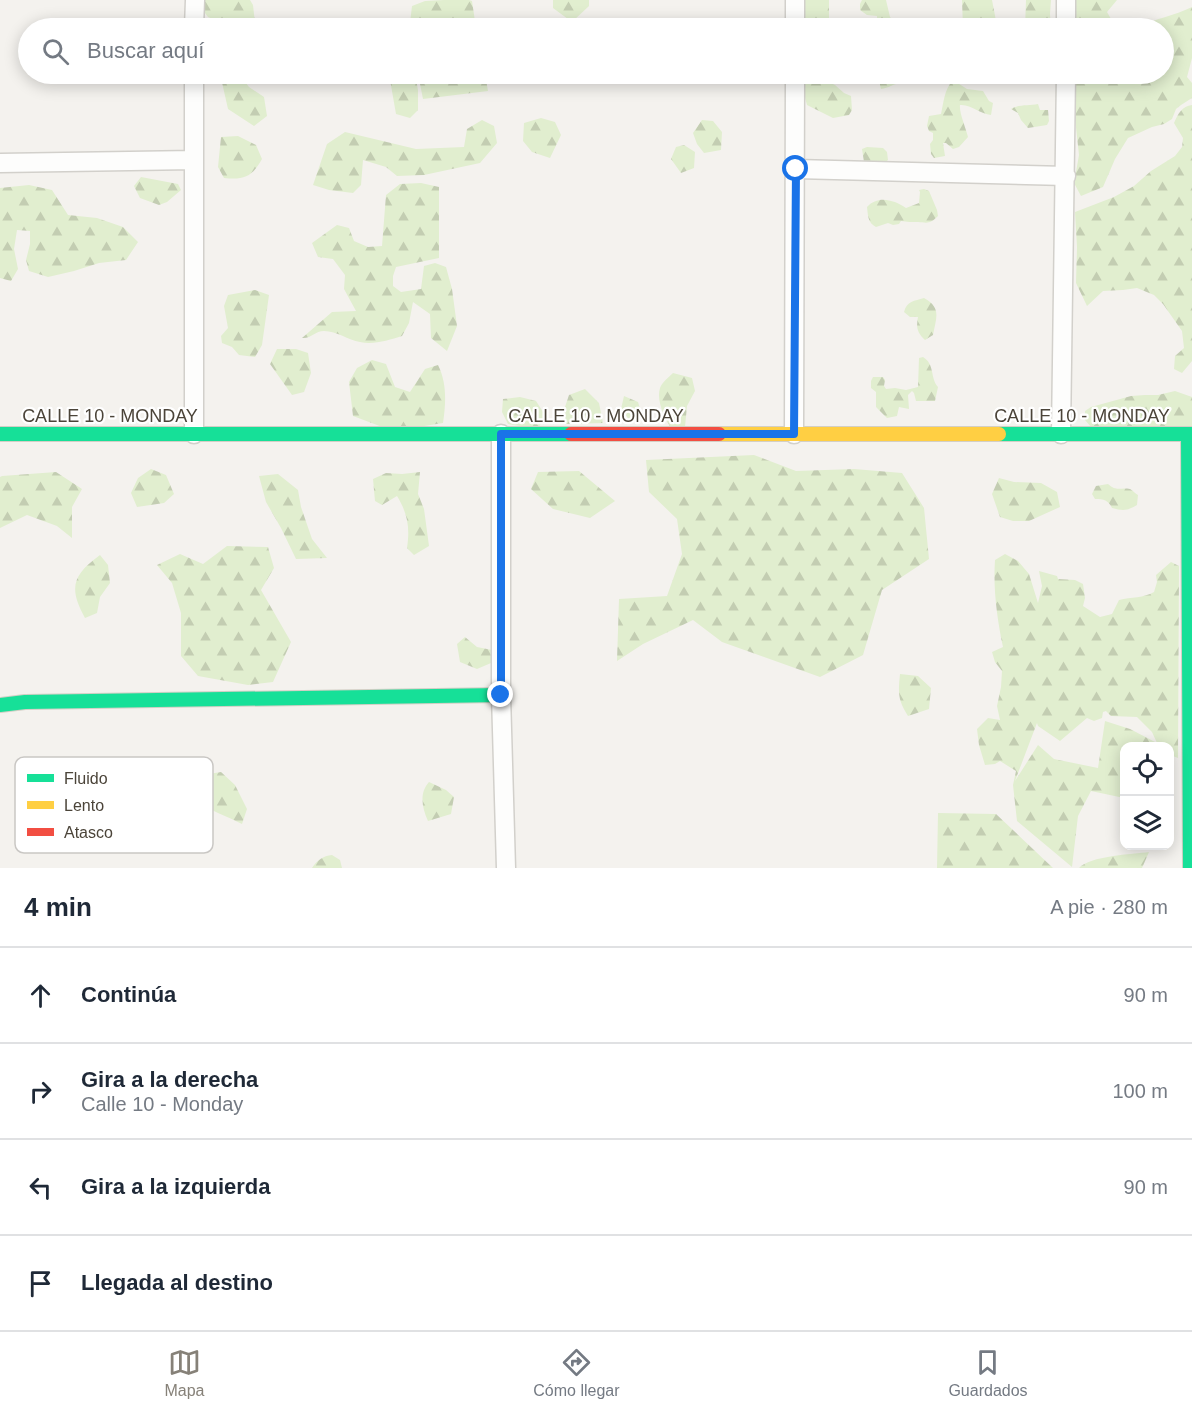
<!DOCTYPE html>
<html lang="es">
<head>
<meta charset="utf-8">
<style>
  :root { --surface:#fff; --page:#f6f6f7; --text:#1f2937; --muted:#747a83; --line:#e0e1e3; --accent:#868178 }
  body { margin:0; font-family:Helvetica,sans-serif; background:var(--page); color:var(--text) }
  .controls { position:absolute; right:18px; bottom:18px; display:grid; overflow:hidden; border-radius:12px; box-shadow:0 3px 15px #0003 }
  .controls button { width:54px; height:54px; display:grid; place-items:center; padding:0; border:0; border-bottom:2px solid var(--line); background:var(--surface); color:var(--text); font:30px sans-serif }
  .stop { position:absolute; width:18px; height:18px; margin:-14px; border:4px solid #1a73e8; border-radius:50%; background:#fff }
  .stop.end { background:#1a73e8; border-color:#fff; box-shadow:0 2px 6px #0008 }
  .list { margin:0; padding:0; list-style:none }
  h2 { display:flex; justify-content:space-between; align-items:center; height:78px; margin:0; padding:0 24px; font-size:26px }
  h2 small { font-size:20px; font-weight:400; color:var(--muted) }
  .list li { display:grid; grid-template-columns:39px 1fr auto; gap:18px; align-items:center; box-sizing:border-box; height:96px; padding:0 24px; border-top:2px solid var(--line) }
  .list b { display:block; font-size:22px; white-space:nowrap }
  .list p { margin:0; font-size:20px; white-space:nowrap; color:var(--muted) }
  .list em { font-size:20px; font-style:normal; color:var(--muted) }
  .icon { flex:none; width:33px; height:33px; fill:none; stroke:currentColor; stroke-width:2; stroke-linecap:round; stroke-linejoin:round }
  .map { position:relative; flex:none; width:1192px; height:868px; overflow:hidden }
  .search { position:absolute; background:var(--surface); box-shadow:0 3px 15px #0003; left:18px; right:18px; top:18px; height:66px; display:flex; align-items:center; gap:15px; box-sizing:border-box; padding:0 21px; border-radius:33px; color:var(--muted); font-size:22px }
  .sheet { height:462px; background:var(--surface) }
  nav { display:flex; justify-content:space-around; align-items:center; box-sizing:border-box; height:84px; border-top:2px solid var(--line); background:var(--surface); font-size:16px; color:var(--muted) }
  nav a { display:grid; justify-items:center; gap:3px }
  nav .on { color:var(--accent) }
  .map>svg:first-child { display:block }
</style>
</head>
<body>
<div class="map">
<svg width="1192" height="868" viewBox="0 0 1192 868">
  <defs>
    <pattern id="forest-firs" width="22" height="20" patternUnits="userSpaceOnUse" patternTransform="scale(1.5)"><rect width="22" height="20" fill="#e1eecf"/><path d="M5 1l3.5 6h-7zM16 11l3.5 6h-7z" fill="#c3cdb2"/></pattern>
  </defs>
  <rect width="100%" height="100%" fill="#f4f2ee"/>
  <path fill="url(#forest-firs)" fill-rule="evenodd" d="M199 0H250L253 5 255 23 233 28 208 17 199 5Z
    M444 0H469L472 1 476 28H410V23L412 6 425 1Z
    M553 0H589V6L572 22 553 8Z
    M801 0H829V28H798Z
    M862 0H886L890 17 892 19 895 28H902H877V16L867 15 860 10V4Z
    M962 0H992L997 26 995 28H963Z
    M1026 0H1051L1050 14 1051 28H1025Z
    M1075 0H1117L1107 12 1114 24 1124 28H1076Z
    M1192 7V58L1187 77 1192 83V98L1181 105 1176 109 1172 119 1164 124 1152 127 1128 138 1115 159 1103 187 1081 196 1074 183 1079 155 1074 109 1073 74H1164V28H1138C1155 18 1174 16 1192 7Z
    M239 74 249 87 264 97 267 116 254 126 228 109 221 78Z
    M389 74H415L418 90V110L410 118 396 114Z
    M418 74H485L488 91 423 99Z
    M879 74H899L900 83C893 84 889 88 881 89L880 85Z
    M821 78 835 85 844 93 851 96 852 110 849 115 833 118 807 105 801 84 803 81Z
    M953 80 967 89 983 91 989 101 993 103 991 115C980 114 971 104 960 105 959 113 966 128 968 137L959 147 953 149 946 143H943L945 156 934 158 931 154 930 144 933 140V133L929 131 927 126 929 116 941 114C944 101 944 90 953 80Z
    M1038 104 1040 110H1048L1049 121 1047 125 1028 128 1021 120 1018 113 1011 109C1019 104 1029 106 1038 104Z
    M1192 105V361L1182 373 1174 369 1175 356 1184 348 1182 331 1163 304 1154 295 1137 288 1123 290 1103 291 1087 306 1076 283 1077 247 1075 212 1114 197 1134 186 1151 171 1175 156 1182 147 1183 138 1174 123C1178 114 1182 106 1192 105Z
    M541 118 555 122 561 135 550 158 532 152 523 141 524 123Z
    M482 120 494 126 497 143 480 163 424 175 397 176 386 167 363 160 361 185 353 193 329 190 313 185 327 144 345 132 416 149 464 147 467 129Z
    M702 120 713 121 722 132 721 150 704 153 697 144 693 133Z
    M238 136 256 145 262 159C252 177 244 180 224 178L218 167 221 137Z
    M684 145 695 152 694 168 681 173 671 159 676 147Z
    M867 147 883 148 887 152 888 160 882 165 864 162 862 149Z
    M141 177 178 184 181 190 167 202 159 205 140 198 134 186Z
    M421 183 439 187V258L396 267 393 276V286L401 292 421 289 424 266 435 263 446 267 452 289 457 326 447 351 431 338 430 314 413 302 409 323 402 336C389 340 374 345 360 342 348 340 337 331 324 331 315 331 311 339 302 338L332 312 356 311 344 289 345 275 333 259 318 257 312 243 337 225 349 228 354 241 368 247 382 246 386 195 400 184Z
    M29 185 52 190 68 215 97 218 123 227 138 242 126 260 99 263 74 271 48 277 29 271 26 260 30 244V231L17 230 14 249 18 269 11 281 0 278V188Z
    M924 189 929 191 937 210 938 216C930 224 928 223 918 222 912 222 907 222 901 221L899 224 893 225 888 223 876 227C868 223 868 216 867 207 878 195 894 200 906 208L919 203 920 192 919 190Z
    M255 290 269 295 262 345 255 357 239 355 232 347 222 343 221 336 228 328 224 306 228 295Z
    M924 298C942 308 936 318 933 335L925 340C917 333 916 327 918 317H910L904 312C907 301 914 301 924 298Z
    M277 349H296L308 353 311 373 304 392 292 395 270 364Z
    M923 357C935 364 930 378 938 387L935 401H916L914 393 912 391 908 395 909 409 899 407 897 416 887 418 876 407V392L871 388V381L873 377H883L885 380 884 386 886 389 895 388 906 390 918 387 919 358Z
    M372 360 386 364 395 387 410 392 425 369 438 365C447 383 446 403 443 423L393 431 353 416 349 382 357 368Z
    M673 373 692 378 695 391 687 406 685 427 672 430C665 418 656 402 660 388 662 382 669 377 673 373Z
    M585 389 599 403 603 423 566 424 564 410 569 395Z
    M1175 391 1192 397V433L1091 427 1085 420V411L1091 407 1131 396 1145 395H1158Z
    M624 396 638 402 642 415 631 422 621 409Z
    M520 397 536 401 545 415 538 429 508 424 502 412 503 399Z
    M754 455 796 471 854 469 902 473 924 508 929 559 882 590 863 655 820 677 722 642 693 620 643 644 617 661 619 599 667 596 682 554 677 519 649 492 646 460Z
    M151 469 166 475 174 494 164 503 137 507 131 493 138 478Z
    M579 471 615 501 590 518 553 509 531 489 538 472Z
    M56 472 82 489 72 507V538L57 526 27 515 0 528V477L2 476Z
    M420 472 418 494 424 509 429 546 414 555 407 548C410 528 408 514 397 496L382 505 375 501 373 479 386 473 402 474Z
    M278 474 298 490 301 507 312 539 327 558 296 559 281 528 266 502 259 476Z
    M999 478 1014 482 1041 483 1057 492 1060 507 1029 521H1013L1000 517 992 494Z
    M1108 484C1117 492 1120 487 1130 489 1132 490 1136 494 1138 495L1137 505C1127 511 1123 511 1112 508 1108 500 1104 499 1095 499L1092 494 1096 486Z
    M227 546 268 547 274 568 261 590 291 642 273 682 248 685 198 676 181 656V613L172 583 157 565 180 554 203 564Z
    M1005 554 1018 561 1029 574 1038 603 1042 586 1039 571 1057 576 1058 579 1075 580 1083 584 1085 598 1083 606 1100 617 1112 614 1119 600C1131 597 1144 598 1154 592L1157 582 1156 575 1171 562 1179 566 1178 758 1170 755V746H1159V745L1158 746H1124V798L1091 791 1078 816 1072 867 1017 821 1013 785 1016 771 1000 761 995 764 985 765 979 745 977 729 988 718 1000 720 997 706 1001 687 1002 671 995 662 992 652 1003 647C997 618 993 589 995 560ZM1106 711 1111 716 1137 717 1152 732 1157 743 1130 729 1105 721 1098 768 1054 759 1038 745 1015 781 1037 723 1038 726 1060 741 1087 718 1094 721 1102 718 1103 712Z
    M100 555 108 565 110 583 100 597 97 613 85 618C68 587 73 575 100 555Z
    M465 637 477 647 492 650 491 663 477 669 460 662 457 644Z
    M900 674 918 676 931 688 929 709 908 716C898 700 898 694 900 674Z
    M221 772 235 785 247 809 242 824C227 816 211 811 197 802L194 784 202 775Z
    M429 782 446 790 454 797 451 814 428 821C422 808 419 793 429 782Z
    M938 813 996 814 1053 868H937Z
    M1149 852 1142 868H1079C1090 856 1132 854 1149 852Z
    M332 855 340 860 342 868H312C317 860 323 856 332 855Z"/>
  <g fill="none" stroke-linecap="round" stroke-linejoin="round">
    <defs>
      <path id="street" d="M795 0V28
        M194 28 195 0
        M1066 28V0
        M0 163 194 160
        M796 169 1066 176
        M194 434V74
        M501 434V695L506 868
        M794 434 795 74
        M1061 434 1066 74"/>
      <path id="fast" d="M0 434H571
        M999 434H1192
        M1188 434 1190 868
        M0 705 25 702 501 695"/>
      <path id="slow" d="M719 434H999"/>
      <path id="jam" d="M571 434H719"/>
    </defs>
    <use href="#street" stroke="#d2d0cb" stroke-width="21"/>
    <use href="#fast" stroke="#d3cfc5" stroke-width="16"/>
    <use href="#slow" stroke="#d3cfc5" stroke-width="16"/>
    <use href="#jam" stroke="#d3cfc5" stroke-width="16"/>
    <use href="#street" stroke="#fdfdfc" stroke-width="18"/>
    <use href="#fast" stroke="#16e098" stroke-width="14"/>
    <use href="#slow" stroke="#ffcf43" stroke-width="14"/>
    <use href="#jam" stroke="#f24e42" stroke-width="14"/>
  </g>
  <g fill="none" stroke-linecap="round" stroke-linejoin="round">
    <path stroke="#1a73e8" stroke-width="8" d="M501 695V434H794L796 169"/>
  </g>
  <g text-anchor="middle" stroke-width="4.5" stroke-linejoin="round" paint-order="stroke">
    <g font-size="18" fill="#4b4439" stroke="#fff">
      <text x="110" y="422">CALLE 10 - MONDAY</text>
      <text x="596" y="422">CALLE 10 - MONDAY</text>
      <text x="1082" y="422">CALLE 10 - MONDAY</text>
    </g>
  </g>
  <rect x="15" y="757" width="198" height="96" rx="9" fill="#fff" stroke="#c9c7c4" stroke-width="1.5"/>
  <rect x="27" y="774" width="27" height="8" fill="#16e098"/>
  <rect x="27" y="801" width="27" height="8" fill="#ffcf43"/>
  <rect x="27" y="828" width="27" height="8" fill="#f24e42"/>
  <g font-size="16" fill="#4b4439">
    <text x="64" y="784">Fluido</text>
    <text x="64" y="811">Lento</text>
    <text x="64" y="838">Atasco</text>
  </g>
</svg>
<div class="controls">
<button><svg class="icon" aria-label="locate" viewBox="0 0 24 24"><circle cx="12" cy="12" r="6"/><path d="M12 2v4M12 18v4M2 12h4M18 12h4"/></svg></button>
<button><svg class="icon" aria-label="layers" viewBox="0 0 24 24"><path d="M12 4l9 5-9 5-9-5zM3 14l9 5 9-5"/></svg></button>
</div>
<div class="stop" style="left:796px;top:169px"></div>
<div class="stop end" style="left:501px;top:695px"></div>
<div class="search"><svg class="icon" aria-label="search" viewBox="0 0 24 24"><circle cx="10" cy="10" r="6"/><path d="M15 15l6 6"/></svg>Buscar aquí</div>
</div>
<section class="sheet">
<h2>4 min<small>A pie · 280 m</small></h2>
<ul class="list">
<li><svg class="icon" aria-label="ahead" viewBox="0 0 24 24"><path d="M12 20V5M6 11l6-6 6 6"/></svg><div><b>Continúa</b></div><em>90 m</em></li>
<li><svg class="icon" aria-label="right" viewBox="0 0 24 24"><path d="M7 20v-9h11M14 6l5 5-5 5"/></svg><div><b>Gira a la derecha</b><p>Calle 10 - Monday</p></div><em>100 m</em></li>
<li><svg class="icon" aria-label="left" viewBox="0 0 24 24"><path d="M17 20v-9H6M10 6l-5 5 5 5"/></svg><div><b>Gira a la izquierda</b></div><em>90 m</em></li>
<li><svg class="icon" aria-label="arrive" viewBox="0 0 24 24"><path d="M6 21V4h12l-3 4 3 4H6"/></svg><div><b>Llegada al destino</b></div></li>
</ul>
</section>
<nav>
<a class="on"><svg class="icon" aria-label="map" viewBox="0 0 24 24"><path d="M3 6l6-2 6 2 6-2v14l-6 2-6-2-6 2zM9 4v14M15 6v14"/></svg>Mapa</a>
<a><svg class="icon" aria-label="directions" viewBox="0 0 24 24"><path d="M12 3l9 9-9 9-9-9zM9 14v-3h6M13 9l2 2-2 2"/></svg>Cómo llegar</a>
<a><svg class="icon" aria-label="saved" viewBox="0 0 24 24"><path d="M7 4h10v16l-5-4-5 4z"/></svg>Guardados</a>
</nav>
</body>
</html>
